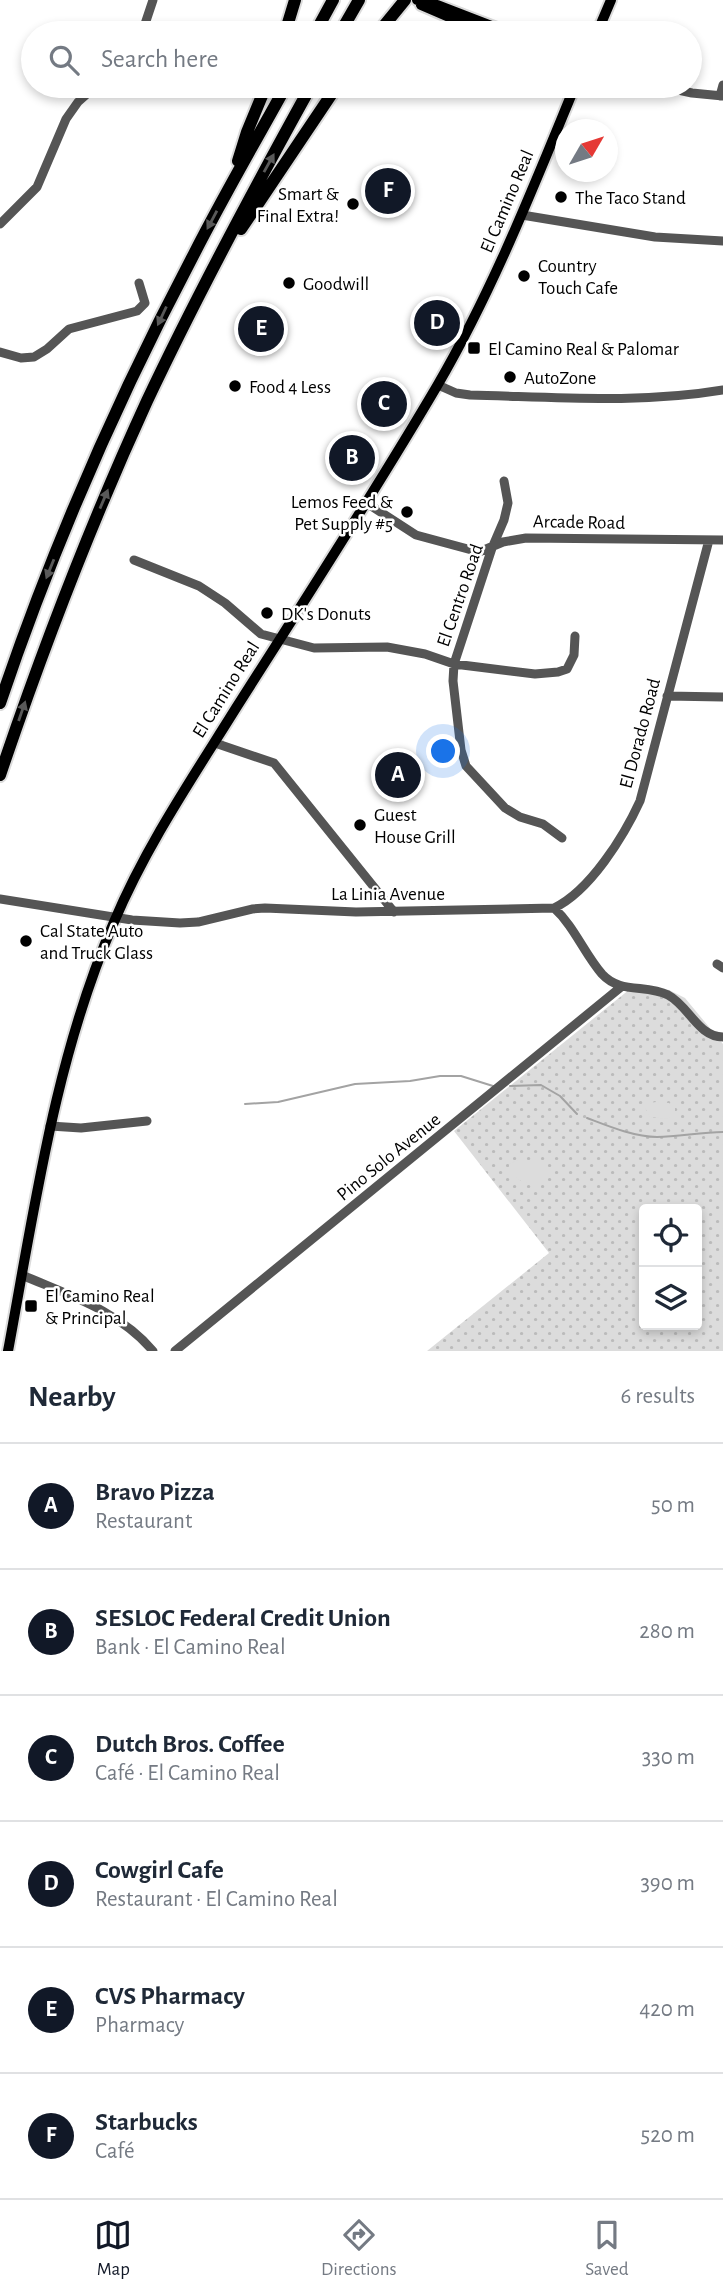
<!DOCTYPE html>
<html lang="en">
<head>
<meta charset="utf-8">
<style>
  :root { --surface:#fff; --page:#f6f6f7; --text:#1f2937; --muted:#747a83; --line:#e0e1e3; --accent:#111827 }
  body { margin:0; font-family:"Alegreya Sans",sans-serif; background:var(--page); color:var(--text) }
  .controls { position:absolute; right:21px; bottom:21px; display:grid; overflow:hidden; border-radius:7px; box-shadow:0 4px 10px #0003 }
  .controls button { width:63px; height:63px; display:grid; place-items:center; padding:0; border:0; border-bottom:2px solid var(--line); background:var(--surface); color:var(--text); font:35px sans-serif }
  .compass { position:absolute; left:555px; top:119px; width:63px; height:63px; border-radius:50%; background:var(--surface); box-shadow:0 4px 10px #0003; rotate:51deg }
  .you { position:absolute; left:444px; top:752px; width:24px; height:24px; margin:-18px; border:5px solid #fff; border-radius:50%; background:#1a73e8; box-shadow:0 0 0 10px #1a73e833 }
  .badge { display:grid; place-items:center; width:46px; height:46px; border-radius:50%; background:var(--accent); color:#fff; font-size:23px; font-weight:700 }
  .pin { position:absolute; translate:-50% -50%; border:4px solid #fff; box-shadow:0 2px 7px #0006 }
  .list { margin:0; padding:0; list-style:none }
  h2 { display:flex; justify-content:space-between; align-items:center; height:91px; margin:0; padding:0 28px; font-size:30px }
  h2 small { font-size:23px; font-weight:400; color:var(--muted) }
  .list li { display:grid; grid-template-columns:46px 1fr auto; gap:21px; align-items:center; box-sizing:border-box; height:126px; padding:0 28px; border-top:2px solid var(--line) }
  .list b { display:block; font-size:26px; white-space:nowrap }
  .list p { margin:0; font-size:23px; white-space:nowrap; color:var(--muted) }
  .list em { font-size:23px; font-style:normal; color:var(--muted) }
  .icon { flex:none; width:38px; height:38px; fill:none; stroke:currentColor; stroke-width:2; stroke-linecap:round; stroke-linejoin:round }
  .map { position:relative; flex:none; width:723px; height:1351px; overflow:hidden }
  .search { position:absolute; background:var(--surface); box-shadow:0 4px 10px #0003; left:21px; right:21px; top:21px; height:77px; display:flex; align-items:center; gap:18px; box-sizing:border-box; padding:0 24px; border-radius:38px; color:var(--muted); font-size:26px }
  .sheet { height:847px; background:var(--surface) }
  nav { display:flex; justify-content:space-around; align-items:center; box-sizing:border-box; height:98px; border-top:2px solid var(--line); background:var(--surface); font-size:19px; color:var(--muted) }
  nav a { display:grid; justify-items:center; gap:4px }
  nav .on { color:var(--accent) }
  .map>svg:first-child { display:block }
</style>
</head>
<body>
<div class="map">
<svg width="723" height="1351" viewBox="0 0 723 1351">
  <defs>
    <pattern id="grass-dots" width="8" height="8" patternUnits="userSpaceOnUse" patternTransform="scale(1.75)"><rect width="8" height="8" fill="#dcdcdc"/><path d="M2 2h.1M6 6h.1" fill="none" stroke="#bbb" stroke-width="1.8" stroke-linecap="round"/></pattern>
  </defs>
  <rect width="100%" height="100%" fill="#fff"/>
  <path fill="url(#grass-dots)" fill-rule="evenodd" d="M635 985 669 990 685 998 723 1044V1351H427L549 1253 454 1131ZM644 1209H697V1325H644Z"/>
  <path fill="#dcdcdc" d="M656 1102 669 1103 675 1108V1115L668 1119 650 1117 645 1108 649 1103Z
    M518 1160 543 1165 546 1175 538 1183C526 1186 509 1178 509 1164Z"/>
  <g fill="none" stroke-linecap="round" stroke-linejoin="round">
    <path stroke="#a3a3a3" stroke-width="2" d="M510 1086 541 1085 560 1096 577 1114
      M245 1104 278 1102 355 1084 410 1081 440 1076H461L493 1086
      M587 1118C608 1126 634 1137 657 1137 679 1137 700 1132 723 1132"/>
    <defs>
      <path id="major" d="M417 0 437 5 510 33
        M421 5 486 33
        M597 33 611 0
        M8 1351C35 1206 55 1058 114 922 146 846 193 777 236 708 304 601 373 495 437 386 493 290 533 188 575 86"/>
      <path id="highway" d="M285 33 295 0
        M315 33 333 0
        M340 33 359 0
        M378 33 405 0
        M238 161 247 132 266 86
        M241 229 337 86
        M0 703C52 549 118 398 194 254 223 197 255 142 286 86
        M0 775C43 648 91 523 147 401 198 293 254 189 311 86"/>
    </defs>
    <use href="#major" stroke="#dbdbdb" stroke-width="14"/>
    <use href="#highway" stroke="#dbdbdb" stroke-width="16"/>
    <path stroke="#555" stroke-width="9" d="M142 33 153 0
      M660 86 692 93 723 96
      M720 96 723 85
      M522 215 655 237 723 241
      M0 224 37 187 66 119 78 102 96 86
      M0 352 21 358 34 357 47 349 69 329 137 311 145 303 139 283
      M438 385 456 393 470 395C554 397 640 404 723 390
      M504 481 508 503 504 520 492 548 454 664 453 681 461 750 466 766 505 808 520 817 543 824 562 838
      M365 502 416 535 479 552 503 542 526 538 723 540
      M134 560 199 586 225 603 261 634 314 648 387 647 425 654 454 664 535 674 558 672 567 669 574 655 575 636
      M667 696 723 697
      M215 743 274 763 394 912
      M0 899 132 920 180 923 198 922 252 909 265 908 356 912 554 908C574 926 584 953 602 974 620 994 646 984 668 995 689 1006 698 1037 723 1037
      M554 908C590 891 624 836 640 801L709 540
      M717 964 723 968
      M50 1126 81 1128 147 1121
      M22 1275C68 1295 120 1311 153 1351
      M175 1351 621 987"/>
    <use href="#major" stroke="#000" stroke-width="10"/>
    <use href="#highway" stroke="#000" stroke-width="12"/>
  </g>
  <defs><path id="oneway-solid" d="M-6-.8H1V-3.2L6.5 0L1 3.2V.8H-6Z" transform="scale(1.75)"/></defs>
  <g fill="#595959">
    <use href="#oneway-solid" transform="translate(269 163) rotate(-61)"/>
    <use href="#oneway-solid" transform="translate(212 220) rotate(118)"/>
    <use href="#oneway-solid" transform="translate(162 316) rotate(115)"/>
    <use href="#oneway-solid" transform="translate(104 499) rotate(-67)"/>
    <use href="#oneway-solid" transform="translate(50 569) rotate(112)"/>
    <use href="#oneway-solid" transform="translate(22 711) rotate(-71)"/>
  </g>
  <g fill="#000" stroke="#fff" stroke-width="2.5">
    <circle cx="561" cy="197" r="7"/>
    <circle cx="353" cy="204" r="7"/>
    <circle cx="524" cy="276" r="7"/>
    <circle cx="289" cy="283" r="7"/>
    <rect x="467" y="341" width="14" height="14" rx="3.5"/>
    <circle cx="510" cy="377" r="7"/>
    <circle cx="235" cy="386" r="7"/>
    <circle cx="407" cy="512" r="7"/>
    <circle cx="267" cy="613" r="7"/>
    <circle cx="360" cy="825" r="7"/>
    <circle cx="26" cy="941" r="7"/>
    <rect x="24" y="1299" width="14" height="14" rx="3.5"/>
  </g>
  <g text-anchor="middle" stroke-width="5" stroke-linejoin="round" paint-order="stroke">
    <g font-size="19" fill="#000" stroke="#fff" text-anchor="start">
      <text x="339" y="200" text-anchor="end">Smart &amp;<tspan x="339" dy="22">Final Extra!</tspan></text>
      <text x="575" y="204">The Taco Stand</text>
      <text x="538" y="272">Country<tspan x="538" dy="22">Touch Cafe</tspan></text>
      <text x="303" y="290">Goodwill</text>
      <text x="488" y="355">El Camino Real &amp; Palomar</text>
      <text x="524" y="384">AutoZone</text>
      <text x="249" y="393">Food 4 Less</text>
      <text x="393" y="508" text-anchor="end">Lemos Feed &amp;<tspan x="393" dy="22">Pet Supply #5</tspan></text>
      <text x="281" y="620">DK's Donuts</text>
      <text x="374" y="821">Guest<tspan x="374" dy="22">House Grill</tspan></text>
      <text x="40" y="937">Cal State Auto<tspan x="40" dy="22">and Truck Glass</tspan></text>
      <text x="45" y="1302">El Camino Real<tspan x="45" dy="22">&amp; Principal</tspan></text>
    </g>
    <g font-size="19" fill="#000" stroke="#fff">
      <text transform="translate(506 201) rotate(-67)" y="7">El Camino Real</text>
      <text transform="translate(579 521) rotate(1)" y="7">Arcade Road</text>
      <text transform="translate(459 595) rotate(-71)" y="7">El Centro Road</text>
      <text transform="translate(225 689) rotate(-58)" y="7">El Camino Real</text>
      <text transform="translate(639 733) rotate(-75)" y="7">El Dorado Road</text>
      <text x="388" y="900">La Linia Avenue</text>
      <text transform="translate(388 1156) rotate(-39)" y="7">Pino Solo Avenue</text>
    </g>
  </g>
</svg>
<div class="controls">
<button><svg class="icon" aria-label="locate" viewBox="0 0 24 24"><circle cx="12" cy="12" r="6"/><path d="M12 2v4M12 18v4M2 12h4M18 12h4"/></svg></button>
<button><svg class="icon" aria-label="layers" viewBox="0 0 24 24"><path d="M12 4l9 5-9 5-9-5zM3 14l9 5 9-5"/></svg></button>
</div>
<svg class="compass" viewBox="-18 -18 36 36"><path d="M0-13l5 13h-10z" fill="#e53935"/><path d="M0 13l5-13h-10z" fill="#747a83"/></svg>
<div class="you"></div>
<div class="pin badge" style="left:398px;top:775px">A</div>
<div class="pin badge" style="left:352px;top:458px">B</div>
<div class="pin badge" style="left:384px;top:404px">C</div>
<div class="pin badge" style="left:437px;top:323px">D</div>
<div class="pin badge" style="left:261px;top:329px">E</div>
<div class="pin badge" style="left:388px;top:191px">F</div>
<div class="search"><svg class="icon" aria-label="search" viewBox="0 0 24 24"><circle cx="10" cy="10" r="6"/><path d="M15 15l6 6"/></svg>Search here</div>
</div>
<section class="sheet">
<h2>Nearby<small>6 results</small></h2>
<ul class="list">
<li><span class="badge">A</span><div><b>Bravo Pizza</b><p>Restaurant</p></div><em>50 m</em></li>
<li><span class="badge">B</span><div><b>SESLOC Federal Credit Union</b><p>Bank · El Camino Real</p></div><em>280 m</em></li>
<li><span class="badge">C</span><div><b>Dutch Bros. Coffee</b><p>Café · El Camino Real</p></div><em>330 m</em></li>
<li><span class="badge">D</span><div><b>Cowgirl Cafe</b><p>Restaurant · El Camino Real</p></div><em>390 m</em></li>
<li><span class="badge">E</span><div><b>CVS Pharmacy</b><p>Pharmacy</p></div><em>420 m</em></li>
<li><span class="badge">F</span><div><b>Starbucks</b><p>Café</p></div><em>520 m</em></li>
</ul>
</section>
<nav>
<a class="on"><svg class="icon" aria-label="map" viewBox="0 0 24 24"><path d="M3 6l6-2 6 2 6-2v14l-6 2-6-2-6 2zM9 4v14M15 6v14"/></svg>Map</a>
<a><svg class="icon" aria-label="directions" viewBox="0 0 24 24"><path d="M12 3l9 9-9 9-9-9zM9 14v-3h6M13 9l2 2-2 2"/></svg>Directions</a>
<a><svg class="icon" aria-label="saved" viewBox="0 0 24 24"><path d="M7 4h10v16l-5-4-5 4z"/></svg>Saved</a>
</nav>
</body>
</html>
